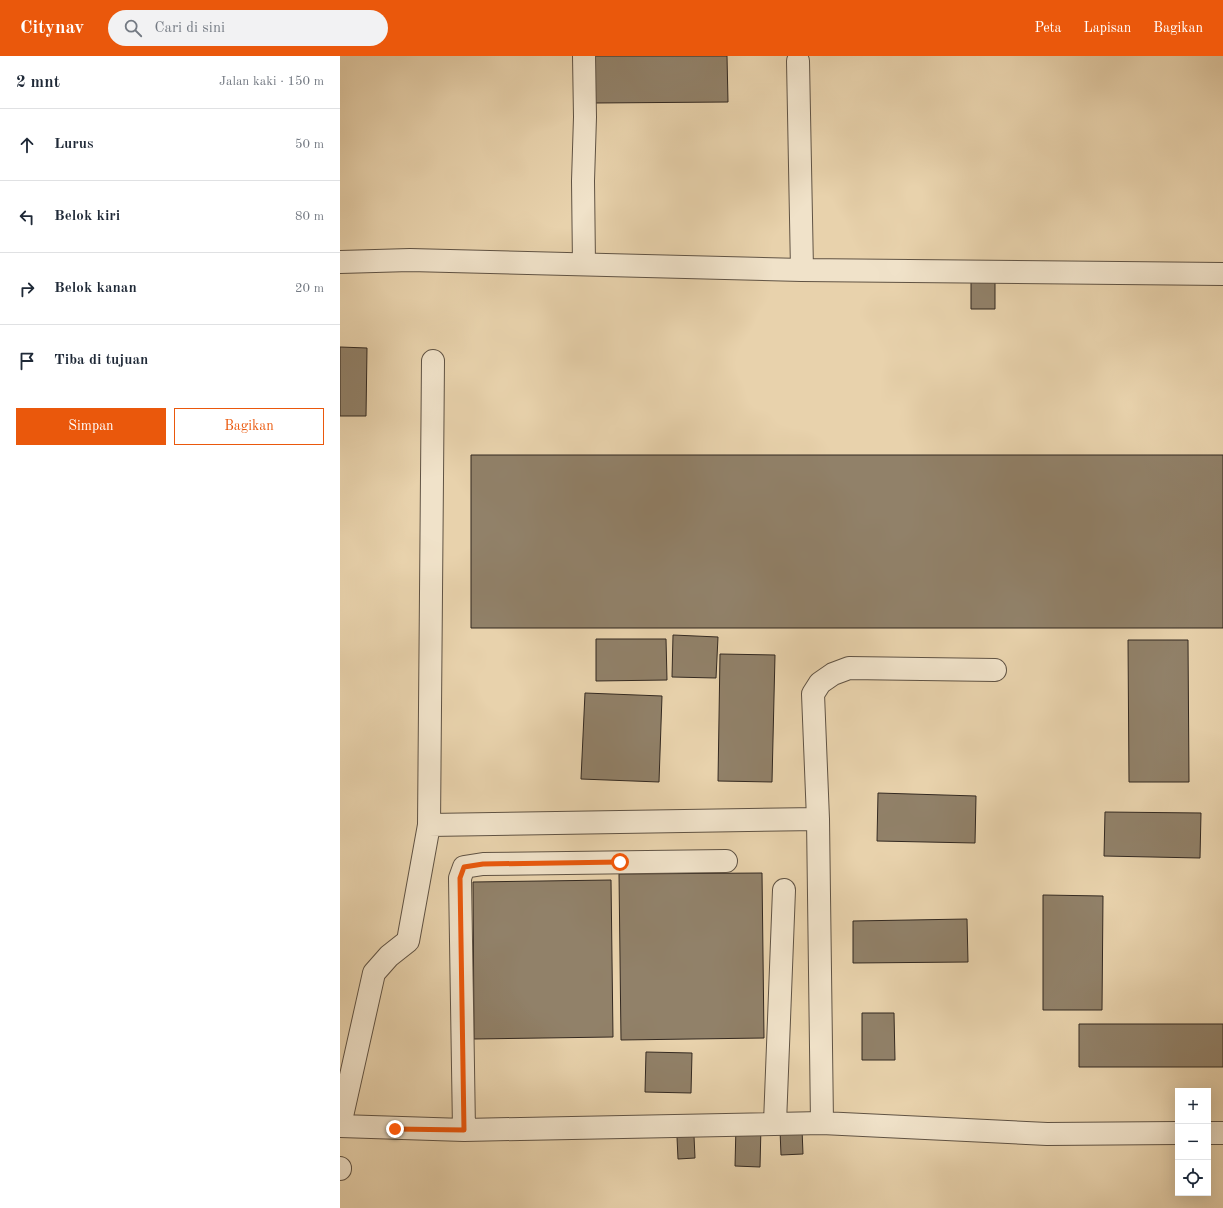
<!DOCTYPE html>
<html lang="id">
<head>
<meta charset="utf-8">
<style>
  :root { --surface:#fff; --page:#f2f2f3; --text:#1f2937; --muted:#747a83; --line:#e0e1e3; --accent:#ea580c }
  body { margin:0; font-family:"Old Standard TT",serif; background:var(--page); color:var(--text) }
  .controls { position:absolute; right:12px; bottom:12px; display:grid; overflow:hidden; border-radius:0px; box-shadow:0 4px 16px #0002 }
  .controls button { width:36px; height:36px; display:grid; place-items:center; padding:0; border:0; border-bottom:1px solid var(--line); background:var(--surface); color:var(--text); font:20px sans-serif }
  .stop { position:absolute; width:12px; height:12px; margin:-9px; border:3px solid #ea580c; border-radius:50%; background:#fff }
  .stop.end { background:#ea580c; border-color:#fff; box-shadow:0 1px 4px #0008 }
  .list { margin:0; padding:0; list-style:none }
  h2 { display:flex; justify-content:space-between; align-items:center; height:52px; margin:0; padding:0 16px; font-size:17px }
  h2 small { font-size:13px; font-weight:400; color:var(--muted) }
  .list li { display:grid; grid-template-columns:26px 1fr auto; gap:12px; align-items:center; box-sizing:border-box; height:72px; padding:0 16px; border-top:1px solid var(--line) }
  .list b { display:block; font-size:15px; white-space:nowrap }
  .list em { font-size:13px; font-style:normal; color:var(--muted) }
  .actions { display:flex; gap:8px; padding:12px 16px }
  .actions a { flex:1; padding:9px 0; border:1px solid var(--accent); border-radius:0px; text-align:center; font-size:14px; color:var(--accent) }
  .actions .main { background:var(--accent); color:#fff }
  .icon { flex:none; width:22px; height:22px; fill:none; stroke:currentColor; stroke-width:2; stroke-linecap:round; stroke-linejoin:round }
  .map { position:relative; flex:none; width:883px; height:1152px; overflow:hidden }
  header { display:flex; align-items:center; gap:24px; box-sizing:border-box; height:56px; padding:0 20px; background:var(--accent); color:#fff }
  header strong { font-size:19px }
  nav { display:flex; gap:22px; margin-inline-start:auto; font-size:14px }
  .search { width:280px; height:36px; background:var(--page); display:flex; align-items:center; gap:10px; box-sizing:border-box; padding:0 14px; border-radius:22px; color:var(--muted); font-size:15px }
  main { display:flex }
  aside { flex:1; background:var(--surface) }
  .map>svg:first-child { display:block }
</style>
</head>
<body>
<header>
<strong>Citynav</strong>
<div class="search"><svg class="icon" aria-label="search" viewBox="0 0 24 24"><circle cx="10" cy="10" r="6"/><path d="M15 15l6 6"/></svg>Cari di sini</div>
<nav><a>Peta</a><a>Lapisan</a><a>Bagikan</a></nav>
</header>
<main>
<aside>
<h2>2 mnt<small>Jalan kaki · 150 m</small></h2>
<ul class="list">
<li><svg class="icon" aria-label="ahead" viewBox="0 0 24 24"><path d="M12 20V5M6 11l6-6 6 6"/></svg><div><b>Lurus</b></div><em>50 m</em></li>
<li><svg class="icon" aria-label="left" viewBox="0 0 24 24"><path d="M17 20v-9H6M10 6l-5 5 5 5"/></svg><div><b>Belok kiri</b></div><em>80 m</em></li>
<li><svg class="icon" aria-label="right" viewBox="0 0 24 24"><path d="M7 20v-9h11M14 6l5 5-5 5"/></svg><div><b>Belok kanan</b></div><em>20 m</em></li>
<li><svg class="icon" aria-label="arrive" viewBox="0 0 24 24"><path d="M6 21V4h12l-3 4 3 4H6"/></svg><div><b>Tiba di tujuan</b></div></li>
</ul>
<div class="actions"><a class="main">Simpan</a><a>Bagikan</a></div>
</aside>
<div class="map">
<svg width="883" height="1152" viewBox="0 0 883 1152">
  <rect width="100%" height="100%" fill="#e8d2ac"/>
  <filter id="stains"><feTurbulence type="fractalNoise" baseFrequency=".005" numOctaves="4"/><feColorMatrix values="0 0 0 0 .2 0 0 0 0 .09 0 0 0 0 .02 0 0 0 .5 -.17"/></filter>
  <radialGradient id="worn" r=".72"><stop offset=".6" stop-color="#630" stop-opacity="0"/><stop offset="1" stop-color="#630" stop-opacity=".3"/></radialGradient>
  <path fill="#918169" stroke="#332921" d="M255 0H387L388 46 255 47Z
    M631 223H655V253H631Z
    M0 291 27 292 26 360H0Z
    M131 399H883V572H131Z
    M333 579 378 581 376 622 332 621Z
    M256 583H326L327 624 256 625Z
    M788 584H848L849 726H789Z
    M380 598 435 599 432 726 378 725Z
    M245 637 322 640 319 726 241 723Z
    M538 737 636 740 635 787 537 785Z
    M765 756 861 757 860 802 764 800Z
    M422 817 424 982 281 984 279 818Z
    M271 824 273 981 134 983 133 826Z
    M703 839 763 840 762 954H703Z
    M627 863 628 906 513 907V865Z
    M522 957H554L555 1004H522Z
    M739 968H883V1011H739Z
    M306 996 352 997 351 1037 305 1036Z
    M396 1070H421L420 1111 395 1110Z
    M462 1073 463 1098 441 1099 440 1074Z
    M354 1080 355 1102 338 1103 337 1081Z"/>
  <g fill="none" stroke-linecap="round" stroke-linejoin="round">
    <defs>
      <path id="minor" d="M458 5 462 214
        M0 206 70 204 462 214 883 218
        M244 208 243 125 245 61 244 0
        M89 769 478 763
        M435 1067 444 834
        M482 1067 478 763 473 638 480 627 493 618 509 612 655 614
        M0 1069 34 917 49 900 68 885 89 769 93 305
        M0 1070 124 1074 482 1067 707 1078 838 1077
        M124 1074 120 822 124 811 143 808 386 805
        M868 1077H883
        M0 1112V1113"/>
    </defs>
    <use href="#minor" stroke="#605344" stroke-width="24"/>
    <use href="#minor" stroke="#f0e2c9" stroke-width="22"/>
  </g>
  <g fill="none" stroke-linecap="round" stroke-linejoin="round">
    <path stroke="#ea580c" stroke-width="5" d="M55 1073 124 1074 120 822 124 811 143 808 280 806"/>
  </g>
  <rect width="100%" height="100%" filter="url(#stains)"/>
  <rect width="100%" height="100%" fill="url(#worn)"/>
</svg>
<div class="controls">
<button>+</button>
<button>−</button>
<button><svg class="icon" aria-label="locate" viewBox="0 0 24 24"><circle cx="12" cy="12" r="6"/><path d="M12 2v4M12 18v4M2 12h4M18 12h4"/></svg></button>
</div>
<div class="stop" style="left:280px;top:806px"></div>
<div class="stop end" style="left:55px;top:1073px"></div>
</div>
</main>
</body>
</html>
